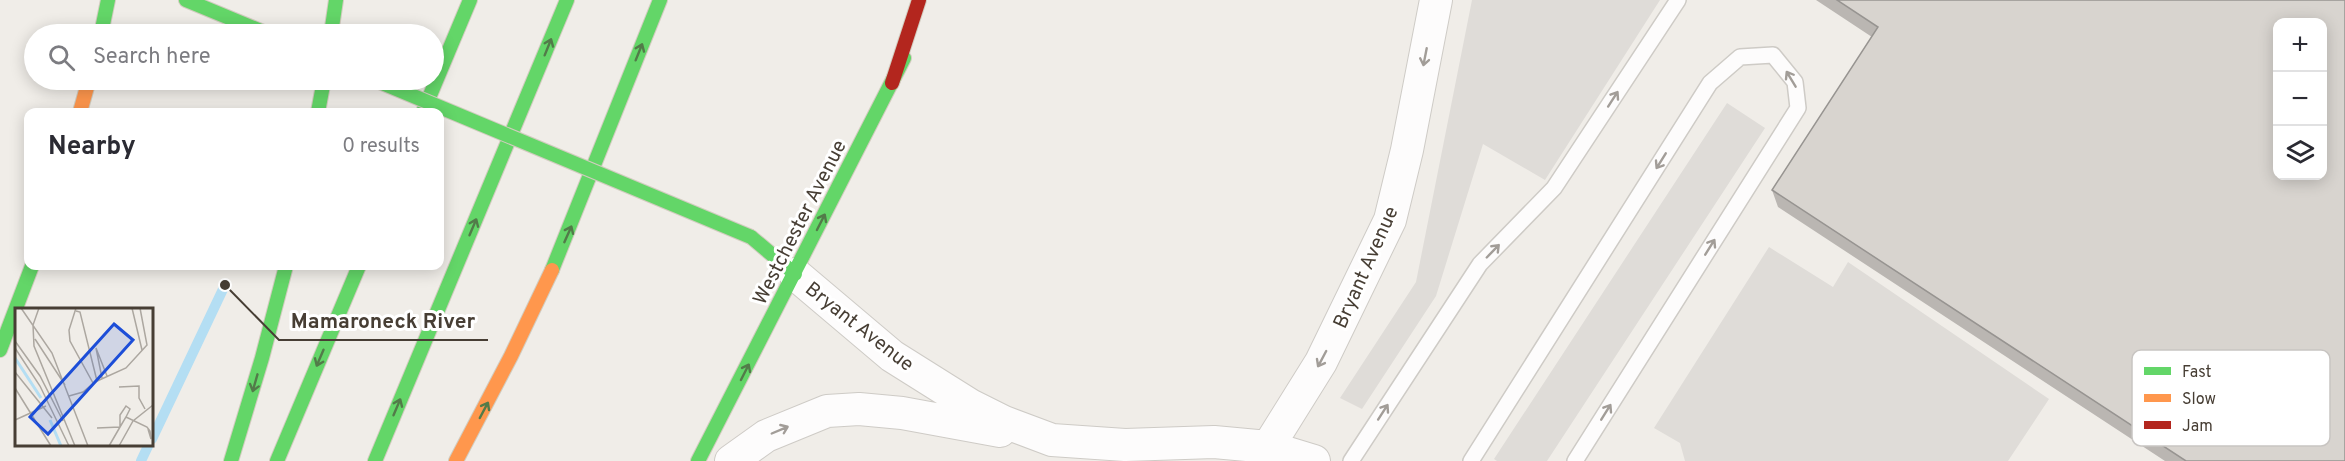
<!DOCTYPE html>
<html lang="en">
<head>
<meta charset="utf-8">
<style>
  :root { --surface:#fff; --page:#f7f7f7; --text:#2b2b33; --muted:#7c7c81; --line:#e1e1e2 }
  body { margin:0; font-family:Overpass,sans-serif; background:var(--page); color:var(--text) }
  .controls { position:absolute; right:18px; top:18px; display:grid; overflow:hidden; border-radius:12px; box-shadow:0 3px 15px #0003 }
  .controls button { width:54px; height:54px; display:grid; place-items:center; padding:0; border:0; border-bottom:2px solid var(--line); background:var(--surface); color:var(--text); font:30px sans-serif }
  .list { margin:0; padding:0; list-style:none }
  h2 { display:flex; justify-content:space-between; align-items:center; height:78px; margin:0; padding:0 24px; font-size:26px }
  h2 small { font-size:20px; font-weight:400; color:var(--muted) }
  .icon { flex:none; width:33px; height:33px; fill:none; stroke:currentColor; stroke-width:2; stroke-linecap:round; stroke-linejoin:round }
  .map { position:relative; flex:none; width:2345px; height:461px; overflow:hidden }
  .search { position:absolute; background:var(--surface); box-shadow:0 3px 15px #0003; left:24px; top:24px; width:420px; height:66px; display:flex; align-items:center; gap:15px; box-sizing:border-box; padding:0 21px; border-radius:33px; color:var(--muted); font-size:22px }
  .panel { position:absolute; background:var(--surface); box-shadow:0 3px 15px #0003; left:24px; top:108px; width:420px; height:162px; border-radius:12px }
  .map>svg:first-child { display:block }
</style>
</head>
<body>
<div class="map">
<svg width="2345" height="461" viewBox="0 0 2345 461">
  <rect width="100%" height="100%" fill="#f0ede8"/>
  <path fill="#dfdcd8" d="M1472 0H1660L1545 180 1483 144 1436 296 1362 409 1340 398 1416 282Z
    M1727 103 1765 128 1547 461H1497L1494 459Z
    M1769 247 1833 287 1848 262 2049 399 2008 461H1685L1680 443 1654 428Z"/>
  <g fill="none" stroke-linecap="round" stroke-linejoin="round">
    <path stroke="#b4def3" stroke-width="10" d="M152 439 225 285
      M141 461 149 444"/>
    <defs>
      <path id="lane" d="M1351 461 1480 264 1554 188 1678 0
        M1471 461 1710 83 1740 57 1773 55 1795 82 1798 108 1575 461"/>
      <path id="street" d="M795 274 892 356 970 405 1004 422 1052 440 1125 445 1214 442 1268 447 1314 461
        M1268 447 1321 362 1390 220 1407 150 1436 0
        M731 461 766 436 827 411 859 409 902 413 1000 431"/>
      <path id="fast" d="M186 0 268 34
        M101 34 108 0
        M331 34 336 0
        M318 112 324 80
        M423 112 470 0
        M751 237 795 274
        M552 270 660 0
        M0 350 32 266
        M231 461 262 358 286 266
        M277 461 359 266
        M375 461 567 0
        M698 461 904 58"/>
      <path id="slow" d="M80 112 89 80
        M456 461 511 356 552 270"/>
      <path id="jam" d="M892 83 919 0"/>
    </defs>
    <use href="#lane" stroke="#cecbc6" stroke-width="18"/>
    <use href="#street" stroke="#cecbc6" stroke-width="34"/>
    <use href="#fast" stroke="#d2ccbf" stroke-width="16"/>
    <use href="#slow" stroke="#d2ccbf" stroke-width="16"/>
    <use href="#jam" stroke="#d2ccbf" stroke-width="16"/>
    <use href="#lane" stroke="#fdfcfc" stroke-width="15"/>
    <use href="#street" stroke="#fdfcfc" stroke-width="32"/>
    <use href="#fast" stroke="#63d668" stroke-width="14"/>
    <use href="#slow" stroke="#ff974d" stroke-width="14"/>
    <use href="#jam" stroke="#b3261e" stroke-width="14"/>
    <defs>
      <path id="fast-bridge" d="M375 80 751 237"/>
    </defs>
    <use href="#fast-bridge" stroke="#d2ccbf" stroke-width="16" stroke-linecap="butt"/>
    <use href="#fast-bridge" stroke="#63d668" stroke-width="14"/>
  </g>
  <path fill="#bab6b2" d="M1816 0H2345V461H2165L1778 207 1772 190 1872 37Z"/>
  <path fill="#d8d4cf" stroke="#979491" stroke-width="1.5" fill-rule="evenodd" d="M1837 0H2345V461H2186L1772 190 1878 27ZM2277 22H2322V176H2277Z"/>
  <defs><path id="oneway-shaft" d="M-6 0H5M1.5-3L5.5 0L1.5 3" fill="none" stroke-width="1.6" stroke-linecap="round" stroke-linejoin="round" transform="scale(1.5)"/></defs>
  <g stroke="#527b49">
    <use href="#oneway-shaft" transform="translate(548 47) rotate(-68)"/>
    <use href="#oneway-shaft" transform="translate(639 52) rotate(-68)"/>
    <use href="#oneway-shaft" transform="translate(821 222) rotate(-63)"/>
    <use href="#oneway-shaft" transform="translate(473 227) rotate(-67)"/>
    <use href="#oneway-shaft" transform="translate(568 234) rotate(-66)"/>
    <use href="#oneway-shaft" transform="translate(320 358) rotate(113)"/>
    <use href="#oneway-shaft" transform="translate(745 372) rotate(-63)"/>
    <use href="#oneway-shaft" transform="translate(255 383) rotate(106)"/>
    <use href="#oneway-shaft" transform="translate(397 407) rotate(-67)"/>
    <use href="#oneway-shaft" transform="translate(484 410) rotate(-62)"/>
  </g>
  <g stroke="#a29d98">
    <use href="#oneway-shaft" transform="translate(1425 57) rotate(101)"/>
    <use href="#oneway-shaft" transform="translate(1791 79) rotate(-121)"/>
    <use href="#oneway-shaft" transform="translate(1613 99) rotate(-57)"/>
    <use href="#oneway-shaft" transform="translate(1661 161) rotate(122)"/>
    <use href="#oneway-shaft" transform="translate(1710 247) rotate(-58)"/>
    <use href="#oneway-shaft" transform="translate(1493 251) rotate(-46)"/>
    <use href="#oneway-shaft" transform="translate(1322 359) rotate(118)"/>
    <use href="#oneway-shaft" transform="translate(1383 412) rotate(-57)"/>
    <use href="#oneway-shaft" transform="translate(1606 412) rotate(-58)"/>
    <use href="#oneway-shaft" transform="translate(780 430) rotate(-23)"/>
  </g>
  <g text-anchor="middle" stroke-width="6" stroke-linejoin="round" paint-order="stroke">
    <g font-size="20" fill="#473e34" stroke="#fff">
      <text transform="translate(799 222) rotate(-63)" y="7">Westchester Avenue</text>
      <text transform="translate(1365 267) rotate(-66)" y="7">Bryant Avenue</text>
      <text transform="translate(860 326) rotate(38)" y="7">Bryant Avenue</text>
    </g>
  </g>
  <g transform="translate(15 308)">
    <rect width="138" height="138" fill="#f0ede8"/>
    <path fill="none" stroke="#b4def3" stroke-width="3" d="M0 50 26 90M35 112 46 138"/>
    <path fill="none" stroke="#aca7a0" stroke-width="1.5" d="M6 0 37 45 73 138M24 0 18 17 19 38 60 138M61 0 54 22 55 33 78 75M117 0 127 42M61 3 65 4 82 73M20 31 50 77M0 33 25 68 48 113M0 40 25 78 54 138M0 64 37 110M87 70 81 40 92 68M104 79 124 78V90L130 101M0 80 36 138M54 88 68 84 80 74 111 60 132 37 125 0M111 109 132 119 135 123 136 131 133 121M0 112 31 98M82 120 105 119M94 138 105 119 111 109 115 101 111 98 105 107V119M104 138 118 113 138 97"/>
    <path fill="#1d4ed8" fill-opacity="0.15" stroke="#1d4ed8" stroke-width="3" d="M99 16 118 32 33 126 15 109Z"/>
    <rect width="138" height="138" fill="none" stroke="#473e34" stroke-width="3"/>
  </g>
  <rect x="2132" y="350" width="198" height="96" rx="9" fill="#fff" stroke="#c8c5c2" stroke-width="1.5"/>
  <rect x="2144" y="367" width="27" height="8" fill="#63d668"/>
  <rect x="2144" y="394" width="27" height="8" fill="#ff974d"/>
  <rect x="2144" y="421" width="27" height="8" fill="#b3261e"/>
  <g font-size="16" fill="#473e34">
    <text x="2182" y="377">Fast</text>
    <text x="2182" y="404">Slow</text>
    <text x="2182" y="431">Jam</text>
  </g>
  <path fill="none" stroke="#473e34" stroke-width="2" d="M225 285L279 340H488"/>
  <circle fill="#473e34" stroke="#fff" stroke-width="2" cx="225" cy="285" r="6"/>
  <g font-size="21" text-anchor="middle" font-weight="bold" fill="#473e34" stroke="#fff" stroke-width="6" stroke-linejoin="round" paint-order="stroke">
    <text x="383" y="328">Mamaroneck River</text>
  </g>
</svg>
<div class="controls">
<button>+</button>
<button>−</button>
<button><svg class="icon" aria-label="layers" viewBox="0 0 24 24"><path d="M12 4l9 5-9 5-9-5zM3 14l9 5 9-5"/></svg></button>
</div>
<div class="search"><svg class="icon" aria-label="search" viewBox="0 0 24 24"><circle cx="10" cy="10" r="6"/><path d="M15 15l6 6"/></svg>Search here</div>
<section class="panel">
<h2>Nearby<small>0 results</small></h2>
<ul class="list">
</ul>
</section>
</div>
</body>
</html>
